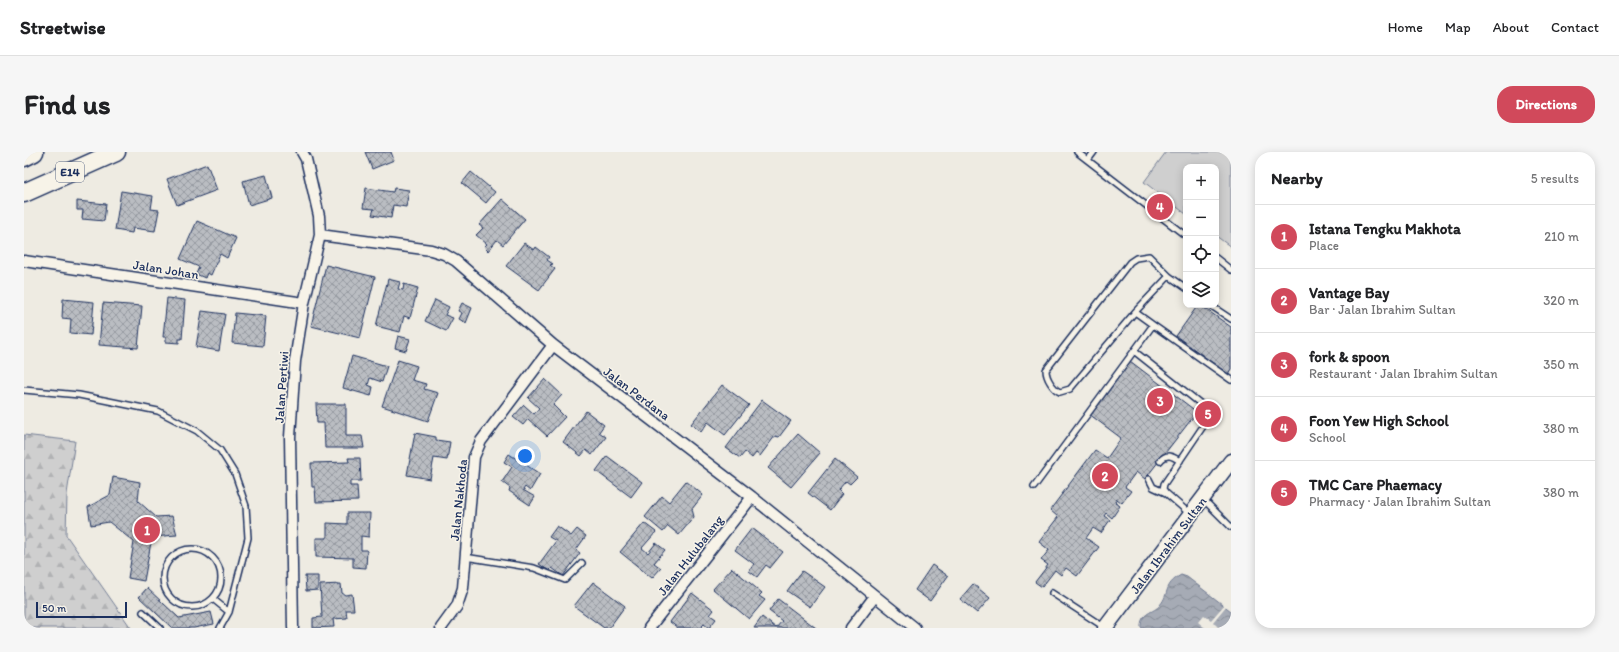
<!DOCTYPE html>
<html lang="en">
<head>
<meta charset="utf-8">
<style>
  :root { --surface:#fff; --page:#f6f6f6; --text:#202124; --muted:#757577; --line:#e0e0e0; --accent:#d1495b }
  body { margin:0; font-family:Itim,sans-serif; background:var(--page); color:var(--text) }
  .controls { position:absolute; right:12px; top:12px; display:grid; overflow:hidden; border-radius:8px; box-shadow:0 2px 10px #0003 }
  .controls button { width:36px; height:36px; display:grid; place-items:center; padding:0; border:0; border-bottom:1px solid var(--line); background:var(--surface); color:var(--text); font:20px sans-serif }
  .scale { position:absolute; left:12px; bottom:10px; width:91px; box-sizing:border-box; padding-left:4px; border:2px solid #1b2f5e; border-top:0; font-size:11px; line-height:14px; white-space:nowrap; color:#1b2f5e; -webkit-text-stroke:3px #f7f3e8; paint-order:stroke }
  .you { position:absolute; left:501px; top:304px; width:14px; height:14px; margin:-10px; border:3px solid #fff; border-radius:50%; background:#1a73e8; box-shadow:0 0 0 6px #1a73e833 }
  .badge { display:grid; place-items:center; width:26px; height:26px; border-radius:50%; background:var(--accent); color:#fff; font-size:13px; font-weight:700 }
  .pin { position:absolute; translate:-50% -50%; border:2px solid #fff; box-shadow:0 1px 4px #0006 }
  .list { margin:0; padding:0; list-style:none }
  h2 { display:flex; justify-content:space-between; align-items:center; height:52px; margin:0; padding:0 16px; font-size:17px }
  h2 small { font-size:13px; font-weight:400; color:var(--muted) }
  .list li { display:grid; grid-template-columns:26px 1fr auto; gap:12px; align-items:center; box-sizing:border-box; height:64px; padding:0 16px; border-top:1px solid var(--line) }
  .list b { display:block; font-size:15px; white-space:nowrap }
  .list p { margin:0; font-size:13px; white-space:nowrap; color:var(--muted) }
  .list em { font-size:13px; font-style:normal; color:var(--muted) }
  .icon { flex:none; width:22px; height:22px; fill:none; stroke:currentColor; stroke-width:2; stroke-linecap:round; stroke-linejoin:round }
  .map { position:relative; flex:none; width:1207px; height:476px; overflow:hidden; border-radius:16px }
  header { display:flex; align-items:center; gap:24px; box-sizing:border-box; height:56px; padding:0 20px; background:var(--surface); border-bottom:1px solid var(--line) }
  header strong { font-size:19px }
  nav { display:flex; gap:22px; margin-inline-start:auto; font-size:14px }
  .intro { display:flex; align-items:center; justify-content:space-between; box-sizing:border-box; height:96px; padding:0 24px }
  h1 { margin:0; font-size:28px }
  .button { padding:10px 18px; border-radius:16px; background:var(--accent); color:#fff; font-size:14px; font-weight:700 }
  main { display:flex; gap:24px; padding:0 24px }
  aside { flex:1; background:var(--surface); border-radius:16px; box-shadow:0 2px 10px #0003 }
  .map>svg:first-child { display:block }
</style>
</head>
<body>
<header>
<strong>Streetwise</strong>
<nav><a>Home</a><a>Map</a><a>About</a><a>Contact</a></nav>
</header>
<div class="intro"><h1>Find us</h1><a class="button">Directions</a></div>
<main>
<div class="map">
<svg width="1207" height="476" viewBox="0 0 1207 476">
  <defs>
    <pattern id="forest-firs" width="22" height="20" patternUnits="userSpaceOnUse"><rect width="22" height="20" fill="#cfcfcf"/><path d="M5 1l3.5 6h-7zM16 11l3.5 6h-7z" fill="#b1b2b4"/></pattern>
    <pattern id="water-waves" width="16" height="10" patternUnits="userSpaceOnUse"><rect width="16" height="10" fill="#a6abb5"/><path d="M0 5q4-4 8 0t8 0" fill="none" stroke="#868c96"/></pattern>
    <pattern id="building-cross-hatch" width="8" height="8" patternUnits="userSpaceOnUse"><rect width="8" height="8" fill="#babdc2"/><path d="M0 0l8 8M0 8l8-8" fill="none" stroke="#969aa1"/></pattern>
  </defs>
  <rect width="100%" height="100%" fill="#eeebe2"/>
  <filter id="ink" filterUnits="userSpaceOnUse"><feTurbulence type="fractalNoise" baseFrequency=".025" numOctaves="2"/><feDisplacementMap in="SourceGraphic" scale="8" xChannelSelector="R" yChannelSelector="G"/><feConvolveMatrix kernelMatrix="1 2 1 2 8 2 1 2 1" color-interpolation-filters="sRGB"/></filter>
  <g filter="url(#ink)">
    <path fill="url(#forest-firs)" stroke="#757f96" d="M0 283 51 289 43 342 42 383 107 476H0Z"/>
    <path fill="#cfcfcf" stroke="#757f96" d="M1142 0H1207V95L1192 84V15H1162V62L1120 30Z"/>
    <path fill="url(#water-waves)" stroke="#6e7992" d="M1157 423 1163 425 1207 459V476H1117C1116 460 1130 461 1136 453 1146 441 1139 433 1157 423Z"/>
    <path fill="#eeebe2" d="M1201 452 1203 453 1189 470 1194 475 1193 476H1181L1174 470 1180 463 1187 468Z"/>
    <path fill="url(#building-cross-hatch)" stroke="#1b2f5e" d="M341 0H367L370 8 348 17Z
      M183 12 193 38 153 53 143 27Z
      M447 20 471 40 462 51 438 31Z
      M242 23 248 46 225 53 219 29Z
      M342 36 369 40 370 36 385 38 382 55 369 53 367 66 348 63 350 57 339 56Z
      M97 39 129 44 127 57 135 58 131 79 109 76 108 81 91 78Z
      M478 47 501 67 479 93 473 88 464 99 460 95 463 92 452 83 459 76 455 73Z
      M53 49 82 52 80 69 58 67 59 58H53Z
      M173 69 212 86 203 106 196 102 187 123 183 121 181 126 172 122 175 115 156 107Z
      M500 91 510 98 512 95 525 105 523 108 529 112 526 113 531 117 515 138 482 114Z
      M302 113 351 125 336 186 287 174Z
      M364 127 376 130 374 137 379 138 380 132 394 136 386 166 380 164 376 180 352 174Z
      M143 146 161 148 158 187H155V191L142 190V185H139Z
      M39 147 70 150 67 183 46 181 47 167 38 166Z
      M411 148 425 155 421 163 429 166 422 179 401 169Z
      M79 151 118 154 114 196 75 193Z
      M438 151 448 156 442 171 435 167 438 161 434 159Z
      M1174 153H1176L1207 175V217L1204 222 1152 184Z
      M178 159 201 162 195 199 172 195Z
      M211 161 242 164 239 194 208 191Z
      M374 184 386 187 382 199 371 196Z
      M328 204 363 214 358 230 346 226 344 233 349 235 347 244 319 236Z
      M374 208 393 214 388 228 402 232 400 237 414 241 404 269 358 254Z
      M1106 209 1173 260 1121 327 1112 320 1101 335 1107 339 1098 351 1093 347 1091 350 1096 354 1088 366 1082 361 1080 364 1086 368 1077 381 1069 376 1062 386 1075 395 1053 424 1042 416 1037 423 1031 418 1018 435 1011 430 1024 413 1017 408 1025 398 1015 390 1034 365 1026 358 1071 298 1083 306 1097 286 1065 262Z
      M521 227 538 243 529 253 541 265 523 284 504 267 499 273 489 265 500 253 510 262 515 256 504 246Z
      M698 233 725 253 701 283 684 270 677 280 667 272Z
      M738 248 767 269 755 285 751 284 736 304 732 301 728 306 721 300 716 306 702 296Z
      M292 252H322V284H338L340 296H301L300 271H293Z
      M562 259 580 273 575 280 582 285 568 303 562 298 557 304 539 290Z
      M391 281 412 285V288L426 290 423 308 410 306 406 327 383 323Z
      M774 282 796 301 767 335 744 316Z
      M485 302 516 322 506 339 501 335 499 338 511 345 506 353 485 339 486 336 478 330 488 315 480 310Z
      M583 304 618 330 607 345 572 319Z
      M324 306H336L337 329H326V334H333L334 349 292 350 291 335H288L287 311 325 310Z
      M811 307 833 325 826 332 822 329 814 338 818 342 806 358 784 341Z
      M89 325 116 330 114 349 132 365 148 364 153 383 128 385 120 429 104 426 110 390 85 370 67 373 64 355 86 343Z
      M662 329 679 343 668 357 670 365 655 383 644 374 639 380 621 365 638 344 645 350Z
      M323 361H346L345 385 337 384V398H343L342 416 329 415V406L292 405V386H303V371L323 372Z
      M620 371 632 380 618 396 624 401 632 391 641 398 630 411 637 416 628 426 596 400Z
      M533 374 547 384 553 377 562 384 552 398 556 401 539 424 528 416 525 419 515 412 532 389 525 385Z
      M728 376 759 400 746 416 742 413 733 425 725 419 730 412 711 398Z
      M908 413 924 424 906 449 891 438Z
      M708 416 738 441 735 444 741 448 725 467 689 437Z
      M778 419 801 435 786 455 763 439Z
      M281 424H294V438L282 439Z
      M569 430 601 454 585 476H580L550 454Z
      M317 432 318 441 321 443 328 442 330 458H322L323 466 309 467 310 475 289 476V466L298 465 296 433Z
      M949 432 966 446 953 461 936 447Z
      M123 436 155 466 187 460 190 472 170 476H148L115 445Z
      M668 441 690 458 686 463 692 467 685 476 680 472 676 476H654L646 470Z
      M754 447 792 476H752L758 469 745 459Z
      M738 465 752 476H730Z"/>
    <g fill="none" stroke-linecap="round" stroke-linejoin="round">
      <defs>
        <path id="lane" d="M1053 0 1162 84
          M1064 8 1070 0
          M1192 106 1207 118
          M1145 124 1111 160 1046 237 1036 240C1029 237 1022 226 1022 218L1106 110 1112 106 1125 104 1145 124 1162 136
          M1186 153 1207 167
          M1111 160 1129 173
          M1110 199 1129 173 1207 228
          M0 238 55 243 134 259 173 279 196 298 211 322 222 354 224 386 205 460 196 476
          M1136 309C1143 301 1148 304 1156 309
          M1125 327 1129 335 1142 341 1166 362
          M1010 335 1110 199 1182 256 1184 267 1140 332 1139 337 1142 341
          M1180 348 1207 375
          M139 426a29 29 0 1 1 58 0a29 29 0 1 1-58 0Z
          M441 405 510 416 541 428 558 411
          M1028 441 1080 475
          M189 447 205 460
          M119 460 136 476"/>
        <path id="street" d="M296 83 407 98 420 102 432 109 529 193 728 345 891 476
          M0 109 280 151
          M269 476 266 285 271 209 280 151 296 83 295 64 282 7 278 0
          M417 476 433 454 439 436 450 305 457 289 529 193
          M625 476 728 345
          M827 476 851 444"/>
        <path id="secondary" d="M1081 476 1207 309"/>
        <path id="highway" d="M0 5 10 0
          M0 41 92 0"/>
      </defs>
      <use href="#lane" stroke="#1b2f5e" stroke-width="8"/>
      <use href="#street" stroke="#1b2f5e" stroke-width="13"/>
      <use href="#secondary" stroke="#1b2f5e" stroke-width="17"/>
      <use href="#highway" stroke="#1b2f5e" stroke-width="21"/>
      <use href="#lane" stroke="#f7f3e8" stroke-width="5"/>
      <use href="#street" stroke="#f7f3e8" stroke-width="10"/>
      <use href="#secondary" stroke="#f7f3e8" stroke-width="14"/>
      <use href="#highway" stroke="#f7f3e8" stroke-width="18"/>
    </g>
  </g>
  <g text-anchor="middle" stroke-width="3" stroke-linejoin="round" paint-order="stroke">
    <rect fill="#f7f3e8" stroke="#5d6a87" stroke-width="1" x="32" y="10" width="28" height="20" rx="3"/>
    <g font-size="12" font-weight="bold" fill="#1b2f5e">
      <text x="46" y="24">E14</text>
    </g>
    <g font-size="13" fill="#1b2f5e" stroke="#f7f3e8">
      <text transform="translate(142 117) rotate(9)" y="5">Jalan Johan</text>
      <text transform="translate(257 235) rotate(-86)" y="5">Jalan Pertiwi</text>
      <text transform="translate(613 241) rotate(37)" y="5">Jalan Perdana</text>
      <text transform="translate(434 348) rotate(-84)" y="5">Jalan Nakhoda</text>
      <text transform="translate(1144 393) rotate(-53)" y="5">Jalan Ibrahim Sultan</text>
      <text transform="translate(666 403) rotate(-52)" y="5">Jalan Hulubalang</text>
    </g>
  </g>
</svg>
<div class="controls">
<button>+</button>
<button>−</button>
<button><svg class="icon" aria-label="locate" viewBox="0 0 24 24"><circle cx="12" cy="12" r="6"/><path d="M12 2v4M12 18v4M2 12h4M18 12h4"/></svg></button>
<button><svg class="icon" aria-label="layers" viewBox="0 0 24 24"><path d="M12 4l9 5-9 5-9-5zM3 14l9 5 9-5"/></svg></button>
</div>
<div class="scale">50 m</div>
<div class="you"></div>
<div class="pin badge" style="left:123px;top:378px">1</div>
<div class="pin badge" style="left:1081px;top:324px">2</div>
<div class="pin badge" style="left:1136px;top:249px">3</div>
<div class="pin badge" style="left:1136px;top:55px">4</div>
<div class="pin badge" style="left:1184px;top:262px">5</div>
</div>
<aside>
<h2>Nearby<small>5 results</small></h2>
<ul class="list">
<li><span class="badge">1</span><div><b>Istana Tengku Makhota</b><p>Place</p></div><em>210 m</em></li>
<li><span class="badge">2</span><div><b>Vantage Bay</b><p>Bar · Jalan Ibrahim Sultan</p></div><em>320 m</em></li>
<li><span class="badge">3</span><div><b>fork &amp; spoon</b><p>Restaurant · Jalan Ibrahim Sultan</p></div><em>350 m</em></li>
<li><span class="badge">4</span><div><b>Foon Yew High School</b><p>School</p></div><em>380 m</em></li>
<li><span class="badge">5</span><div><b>TMC Care Phaemacy</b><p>Pharmacy · Jalan Ibrahim Sultan</p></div><em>380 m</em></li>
</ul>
</aside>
</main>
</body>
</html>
